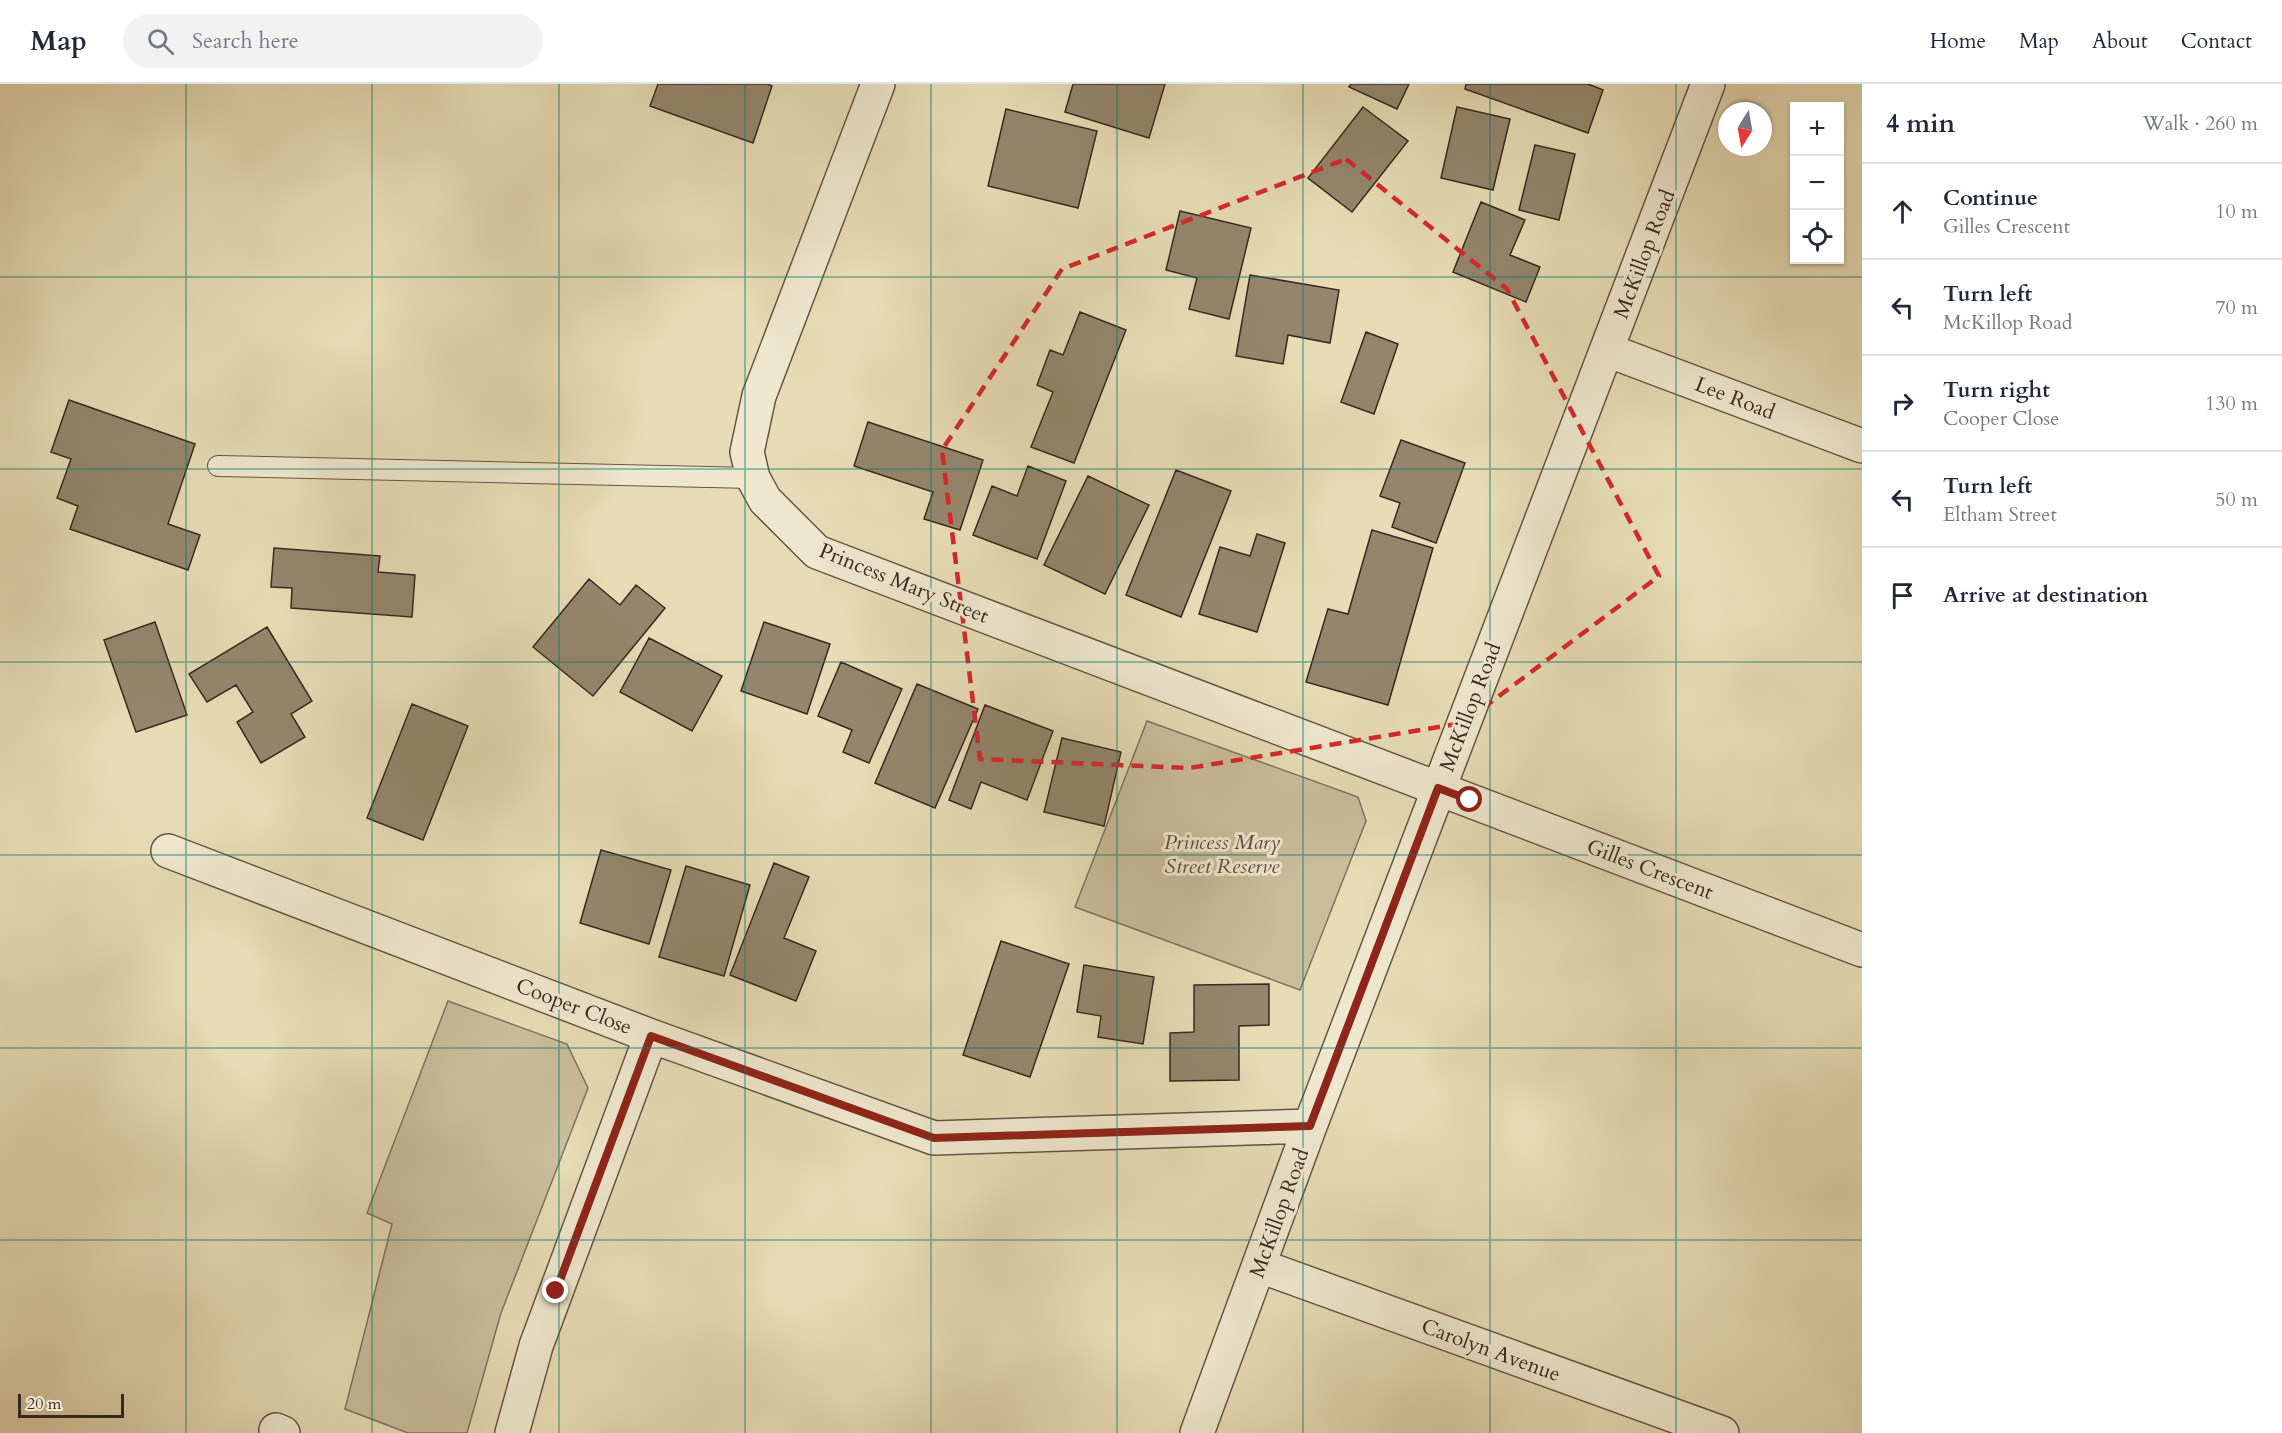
<!DOCTYPE html>
<html lang="en">
<head>
<meta charset="utf-8">
<style>
  :root { --surface:#fff; --page:#f2f2f3; --text:#1f2937; --muted:#747a83; --line:#e0e1e3 }
  body { margin:0; font-family:Cardo,serif; background:var(--page); color:var(--text) }
  .controls { position:absolute; right:18px; top:18px; display:grid; overflow:hidden; border-radius:0px; box-shadow:0 2px 4px #0004 }
  .controls button { width:54px; height:54px; display:grid; place-items:center; padding:0; border:0; border-bottom:2px solid var(--line); background:var(--surface); color:var(--text); font:30px sans-serif }
  .compass { position:absolute; left:1718px; top:18px; width:54px; height:54px; border-radius:50%; background:var(--surface); box-shadow:0 2px 4px #0004; rotate:191deg }
  .scale { position:absolute; left:18px; bottom:15px; width:106px; box-sizing:border-box; padding-left:6px; border:3px solid #3a2820; border-top:0; font-size:16px; line-height:21px; white-space:nowrap; color:#3a2820; -webkit-text-stroke:4px #efe8cf; paint-order:stroke }
  .stop { position:absolute; width:18px; height:18px; margin:-14px; border:4px solid #8f2418; border-radius:50%; background:#fff }
  .stop.end { background:#8f2418; border-color:#fff; box-shadow:0 2px 6px #0008 }
  .list { margin:0; padding:0; list-style:none }
  h2 { display:flex; justify-content:space-between; align-items:center; height:78px; margin:0; padding:0 24px; font-size:26px }
  h2 small { font-size:20px; font-weight:400; color:var(--muted) }
  .list li { display:grid; grid-template-columns:39px 1fr auto; gap:18px; align-items:center; box-sizing:border-box; height:96px; padding:0 24px; border-top:2px solid var(--line) }
  .list b { display:block; font-size:22px; white-space:nowrap }
  .list p { margin:0; font-size:20px; white-space:nowrap; color:var(--muted) }
  .list em { font-size:20px; font-style:normal; color:var(--muted) }
  .icon { flex:none; width:33px; height:33px; fill:none; stroke:currentColor; stroke-width:2; stroke-linecap:round; stroke-linejoin:round }
  .map { position:relative; flex:none; width:1862px; height:1349px; overflow:hidden }
  header { display:flex; align-items:center; gap:36px; box-sizing:border-box; height:84px; padding:0 30px; background:var(--surface); border-bottom:2px solid var(--line) }
  header strong { font-size:28px }
  nav { display:flex; gap:33px; margin-inline-start:auto; font-size:21px }
  .search { width:420px; height:54px; background:var(--page); display:flex; align-items:center; gap:15px; box-sizing:border-box; padding:0 21px; border-radius:33px; color:var(--muted); font-size:22px }
  main { display:flex }
  aside { flex:1; background:var(--surface) }
  .map>svg:first-child { display:block }
</style>
</head>
<body>
<header>
<strong>Map</strong>
<div class="search"><svg class="icon" aria-label="search" viewBox="0 0 24 24"><circle cx="10" cy="10" r="6"/><path d="M15 15l6 6"/></svg>Search here</div>
<nav><a>Home</a><a>Map</a><a>About</a><a>Contact</a></nav>
</header>
<main>
<div class="map">
<svg width="1862" height="1349" viewBox="0 0 1862 1349">
  <rect width="100%" height="100%" fill="#e7dcb5"/>
  <filter id="stains"><feTurbulence type="fractalNoise" baseFrequency=".00333" numOctaves="4"/><feColorMatrix values="0 0 0 0 .2 0 0 0 0 .09 0 0 0 0 .02 0 0 0 .5 -.17"/></filter>
  <radialGradient id="worn" r=".72"><stop offset=".6" stop-color="#630" stop-opacity="0"/><stop offset="1" stop-color="#630" stop-opacity=".3"/></radialGradient>
  <path fill="#cabd9c" stroke="#82725e" stroke-width="1.5" d="M1147 637 1358 713 1366 737 1300 906 1075 823Z
    M448 917 567 960 588 1004 501 1229 467 1349H408L345 1325 392 1140 367 1129Z"/>
  <path fill="#94866d" stroke="#3a2820" stroke-width="1.5" d="M658 0H768L772 2 753 59 650 22Z
    M1073 0H1165L1149 54 1065 28Z
    M1351 0H1409L1397 25 1349 3Z
    M1466 0H1588L1603 6 1588 49 1465 5Z
    M1363 23 1408 57 1352 128 1308 94Z
    M1457 23 1510 35 1493 106 1441 94Z
    M1006 25 1097 47 1078 124 988 102Z
    M1535 61 1575 70 1559 136 1519 126Z
    M1481 118 1525 136 1510 171 1540 183 1526 218 1453 188Z
    M1180 127 1251 144 1229 235 1189 225 1197 194 1166 186Z
    M1250 191 1339 206 1330 259 1288 251 1283 280 1236 272Z
    M1080 228 1126 246 1074 379 1031 363 1053 308 1037 301 1050 266 1063 271Z
    M1366 248 1398 260 1374 330 1341 318Z
    M69 316 195 360 168 440 200 451 188 486 70 445 78 422 57 414 71 375 51 368Z
    M868 338 983 376 960 446 924 435 933 408 854 382Z
    M1401 356 1465 379 1436 459 1392 443 1400 419 1380 412Z
    M1028 382 1066 397 1037 475 973 451 992 402 1017 412Z
    M1176 386 1231 407 1181 533 1126 511Z
    M1088 392 1149 421 1105 510 1044 481Z
    M1372 446 1433 464 1388 621 1306 598 1328 525 1348 530Z
    M1257 450 1285 459 1257 548 1199 530 1220 463 1250 472Z
    M274 464 380 472 378 488 415 491 412 533 291 524 292 504 271 503Z
    M589 495 620 521 636 501 665 524 593 612 533 563Z
    M155 538 187 631 136 648 104 556Z
    M764 538 830 560 807 630 741 607Z
    M267 543 312 617 291 630 305 653 261 679 237 638 253 628 236 601 207 618 189 590Z
    M649 554 722 592 692 647 620 608Z
    M841 578 902 605 869 679 843 668 852 646 818 632Z
    M917 600 978 625 935 724 875 699Z
    M412 620 468 642 423 756 367 734Z
    M985 621 1053 647 1027 716 981 698 971 725 949 716Z
    M1062 654 1121 668 1104 742 1044 728Z
    M601 766 671 786 649 860 580 839Z
    M774 779 809 793 784 854 816 867 796 917 730 891Z
    M686 782 750 801 724 892 659 873Z
    M1001 857 1069 880 1030 993 963 971Z
    M1084 881 1154 893 1143 960 1098 953 1101 932 1077 928Z
    M1269 900V941L1239 942V996L1170 997V949L1194 948V901Z"/>
  <g fill="none" stroke-linecap="round" stroke-linejoin="round">
    <defs>
      <path id="lane" d="M218 382 753 394"/>
      <path id="street" d="M878 0 759 312 747 368 753 394 765 416 817 468 1862 866
        M1607 266 1862 362
        M168 767 651 952 934 1054 1310 1042
        M1260 1182 1722 1349
        M276 1346 283 1349
        M512 1349 536 1262 651 952
        M1197 1349 1310 1042 1708 0"/>
    </defs>
    <use href="#lane" stroke="#655545" stroke-width="22"/>
    <use href="#street" stroke="#655545" stroke-width="36"/>
    <use href="#lane" stroke="#efe8cf" stroke-width="20"/>
    <use href="#street" stroke="#efe8cf" stroke-width="33"/>
  </g>
  <g fill="none" stroke-linecap="round" stroke-linejoin="round">
    <path stroke="#8f2418" stroke-width="8" d="M556 1207 651 952 934 1054 1310 1042 1438 704 1470 716"/>
  </g>
  <path fill="none" stroke="#d62828" stroke-width="4.5" stroke-dasharray="12 8" stroke-linejoin="round" d="M1346 75 1507 205 1659 492 1463 639 1189 684 980 675 942 366 1062 185Z"/>
  <path fill="none" stroke="#0f766e" stroke-width="1.5" stroke-opacity="0.55" d="M186 0V1349M372 0V1349M559 0V1349M745 0V1349M931 0V1349M1117 0V1349M1303 0V1349M1490 0V1349M1676 0V1349M0 193H1862M0 385H1862M0 578H1862M0 771H1862M0 964H1862M0 1156H1862"/>
  <g text-anchor="middle" stroke-width="6" stroke-linejoin="round" paint-order="stroke">
    <g font-size="21" fill="#3a2820" stroke="#efe8cf">
      <text transform="translate(1644 170) rotate(-69)" y="7">McKillop Road</text>
      <text transform="translate(1735 314) rotate(21)" y="7">Lee Road</text>
      <text transform="translate(904 499) rotate(22)" y="7">Princess Mary Street</text>
      <text transform="translate(1470 623) rotate(-69)" y="7">McKillop Road</text>
      <text transform="translate(1650 785) rotate(21)" y="7">Gilles Crescent</text>
      <text transform="translate(574 922) rotate(21)" y="7">Cooper Close</text>
      <text transform="translate(1279 1129) rotate(-70)" y="7">McKillop Road</text>
      <text transform="translate(1491 1266) rotate(20)" y="7">Carolyn Avenue</text>
    </g>
    <g font-size="21" font-style="italic" fill="#5e4d3f" stroke="#efe8cf">
      <text x="1222" y="765">Princess Mary<tspan x="1222" dy="24">Street Reserve</tspan></text>
    </g>
  </g>
  <rect width="100%" height="100%" filter="url(#stains)"/>
  <rect width="100%" height="100%" fill="url(#worn)"/>
</svg>
<div class="controls">
<button>+</button>
<button>−</button>
<button><svg class="icon" aria-label="locate" viewBox="0 0 24 24"><circle cx="12" cy="12" r="6"/><path d="M12 2v4M12 18v4M2 12h4M18 12h4"/></svg></button>
</div>
<svg class="compass" viewBox="-18 -18 36 36"><path d="M0-13l5 13h-10z" fill="#e53935"/><path d="M0 13l5-13h-10z" fill="#747a83"/></svg>
<div class="scale">20 m</div>
<div class="stop" style="left:1470px;top:716px"></div>
<div class="stop end" style="left:556px;top:1207px"></div>
</div>
<aside>
<h2>4 min<small>Walk · 260 m</small></h2>
<ul class="list">
<li><svg class="icon" aria-label="ahead" viewBox="0 0 24 24"><path d="M12 20V5M6 11l6-6 6 6"/></svg><div><b>Continue</b><p>Gilles Crescent</p></div><em>10 m</em></li>
<li><svg class="icon" aria-label="left" viewBox="0 0 24 24"><path d="M17 20v-9H6M10 6l-5 5 5 5"/></svg><div><b>Turn left</b><p>McKillop Road</p></div><em>70 m</em></li>
<li><svg class="icon" aria-label="right" viewBox="0 0 24 24"><path d="M7 20v-9h11M14 6l5 5-5 5"/></svg><div><b>Turn right</b><p>Cooper Close</p></div><em>130 m</em></li>
<li><svg class="icon" aria-label="left" viewBox="0 0 24 24"><path d="M17 20v-9H6M10 6l-5 5 5 5"/></svg><div><b>Turn left</b><p>Eltham Street</p></div><em>50 m</em></li>
<li><svg class="icon" aria-label="arrive" viewBox="0 0 24 24"><path d="M6 21V4h12l-3 4 3 4H6"/></svg><div><b>Arrive at destination</b></div></li>
</ul>
</aside>
</main>
</body>
</html>
